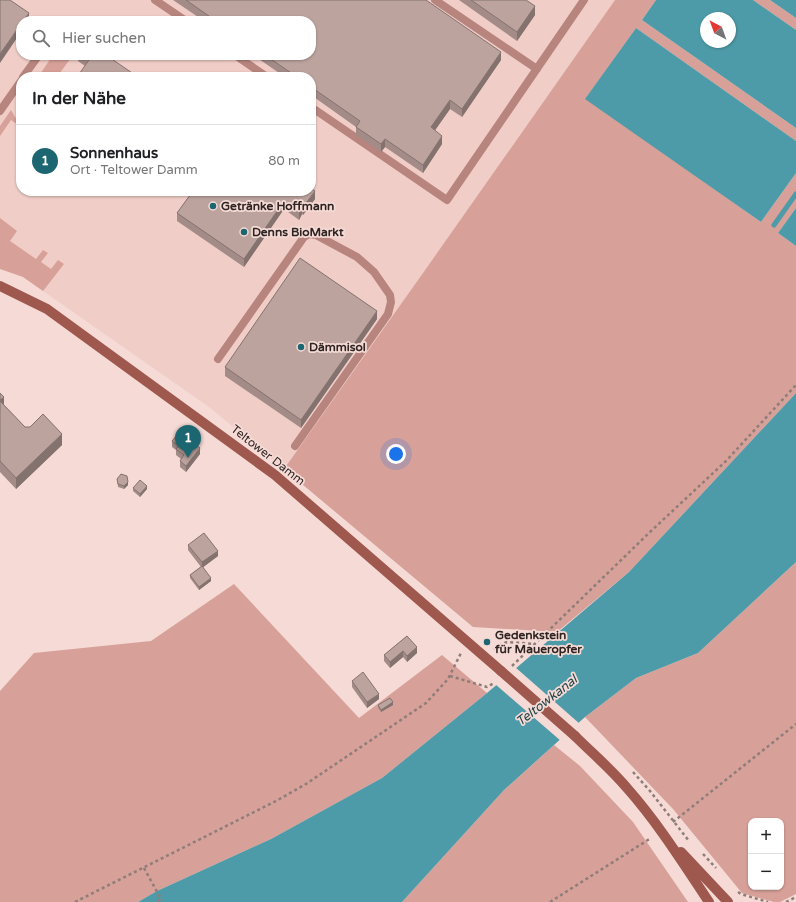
<!DOCTYPE html>
<html lang="de">
<head>
<meta charset="utf-8">
<style>
  :root { --surface:#fff; --page:#f2f2f2; --text:#202124; --muted:#757577; --line:#e0e0e0; --accent:#1b6671 }
  body { margin:0; font-family:"Varela Round",sans-serif; background:var(--page); color:var(--text) }
  .controls { position:absolute; right:12px; bottom:12px; display:grid; overflow:hidden; border-radius:8px; box-shadow:0 1px 3px #0004 }
  .controls button { width:36px; height:36px; display:grid; place-items:center; padding:0; border:0; border-bottom:1px solid var(--line); background:var(--surface); color:var(--text); font:20px sans-serif }
  .compass { position:absolute; left:700px; top:12px; width:36px; height:36px; border-radius:50%; background:var(--surface); box-shadow:0 1px 3px #0004; rotate:319deg }
  .you { position:absolute; left:396px; top:454px; width:14px; height:14px; margin:-10px; border:3px solid #fff; border-radius:50%; background:#1a73e8; box-shadow:0 0 0 6px #1a73e833 }
  .badge { display:grid; place-items:center; width:26px; height:26px; border-radius:50%; background:var(--accent); color:#fff; font-size:13px; font-weight:700 }
  .pin { position:absolute; translate:-50% -33px; filter:drop-shadow(0 1px 2px #0008) }
  .pin::after { content:''; position:absolute; top:21px; width:14px; height:12px; background:inherit; clip-path:polygon(0 0,100% 0,50% 100%) }
  .list { margin:0; padding:0; list-style:none }
  h2 { display:flex; justify-content:space-between; align-items:center; height:52px; margin:0; padding:0 16px; font-size:17px }
  h2 small { font-size:13px; font-weight:400; color:var(--muted) }
  .list li { display:grid; grid-template-columns:26px 1fr auto; gap:12px; align-items:center; box-sizing:border-box; height:72px; padding:0 16px; border-top:1px solid var(--line) }
  .list b { display:block; font-size:15px; white-space:nowrap }
  .list p { margin:0; font-size:13px; white-space:nowrap; color:var(--muted) }
  .list em { font-size:13px; font-style:normal; color:var(--muted) }
  .icon { flex:none; width:22px; height:22px; fill:none; stroke:currentColor; stroke-width:2; stroke-linecap:round; stroke-linejoin:round }
  .map { position:relative; flex:none; width:796px; height:902px; overflow:hidden }
  .search { position:absolute; background:var(--surface); box-shadow:0 1px 3px #0004; left:16px; top:16px; width:300px; height:44px; display:flex; align-items:center; gap:10px; box-sizing:border-box; padding:0 14px; border-radius:16px; color:var(--muted); font-size:15px }
  .panel { position:absolute; background:var(--surface); box-shadow:0 1px 3px #0004; left:16px; top:72px; width:300px; height:124px; border-radius:16px }
  .map>svg:first-child { display:block }
</style>
</head>
<body>
<div class="map">
<svg width="796" height="902" viewBox="0 0 796 902">
  <rect width="100%" height="100%" fill="#f5dad5"/>
  <path fill="#f1cdc7" fill-rule="evenodd" d="M0 0H615L423 273 284 469 209 407 23 277 0 267ZM21 21H311V55H21ZM21 77H311V191H21Z"/>
  <path fill="#d7a098" fill-rule="evenodd" d="M615 0H656L642 20 796 128V141L636 28 586 98 761 222 796 173V208L778 233 796 246V393L629 572 557 632 473 627 284 469 423 273Z
    M753 0H770L796 18V30Z
    M53 55H73L57 77H38Z
    M11 110 21 127 11 120 0 136V126Z
    M0 218 17 231 10 241 36 259 43 250 48 253 41 262 51 269 58 260 64 264 43 291 23 277 0 269Z
    M796 562V894L780 902H774L742 893 673 809 585 717 636 678 698 653ZM751 821H781V887H751Z
    M234 584 359 718 442 655 487 693 382 778 271 839 157 891 138 902H0V691L34 653 151 641Z
    M554 745 580 766 633 822 688 902H402L504 790Z"/>
  <path fill="#4d9ba8" fill-rule="evenodd" d="M656 0H753L796 30V128L642 20ZM706 18H730V42H706Z
    M770 0H796V18Z
    M636 28 796 141V173L761 222 585 99Z
    M796 208V246L778 233Z
    M796 393V562L698 653 636 678 585 717 504 790 402 902H138L157 891 271 839 382 778 487 693 629 572Z"/>
  <path fill="#f5dad5" d="M515 667 580 724 561 741 495 684Z"/>
  <g fill="none" stroke-linecap="round" stroke-linejoin="round">
    <path stroke="#4d9ba8" stroke-width="5" d="M774 225 796 194"/>
    <path stroke="#8f7d79" stroke-width="2.5" stroke-dasharray="3 3" stroke-linecap="butt" d="M494 649 502 644 507 642 535 644
      M512 666 650 532 726 461 796 385
      M450 676 487 687 494 683
      M633 772 650 791 689 841
      M673 822 796 724
      M703 854 716 868
      M144 868 161 899 156 902
      M738 892 741 894 768 902
      M75 902 276 801 306 784 426 703 448 679 461 653
      M550 902 651 838
      M786 902 796 897"/>
    <path stroke="#b7857e" stroke-width="8" d="M155 0 186 21
      M435 0 537 69
      M235 55 267 77
      M23 77 39 55
      M311 107 447 200 584 0
      M0 111 21 81
      M218 359 304 237 309 234 316 235 357 257 374 272 390 295 391 302 388 314 295 446"/>
    <path stroke="#9e584e" stroke-width="10" d="M0 286 47 309 275 475 501 671
      M575 736C592 753 611 769 627 788 658 823 683 863 709 902
      M681 852 728 902"/>
    <path stroke="#9e584e" stroke-width="10" d="M501 671 575 736"/>
  </g>
  <path fill="#a38c88" d="M173 0H426L501 60 462 117 450 109 435 130 442 144 423 173 385 147 381 152 356 135V127L311 95V77H285L253 55H311V21H204Z
    M459 0H526L535 15 517 41Z
    M78 55H106L85 66 78 61Z
    M193 191 315 199 303 215 302 214 299 220 284 209 244 267 177 221V213Z
    M377 319 301 428 225 376V367Z
    M0 393 4 405 25 427 62 445 16 489 0 472Z
    M172 441H183L200 454 186 472 180 467V461L181 459 176 455V450L172 447Z
    M117 479 128 485 124 489 118 487Z
    M133 488 147 489 140 497 133 491Z
    M188 545 218 556 203 567 211 581 199 590 190 578V575L201 567 188 550Z
    M407 636 417 653 407 662 403 657 390 668 384 661V655Z
    M352 681 379 699 367 708 352 687Z
    M378 705H393L381 712 378 708Z"/>
  <path fill="#84726f" d="M535 6V15L517 41V32Z
    M29 13V21H23Z
    M21 24V32L0 63V54Z
    M501 52V60L462 117V109Z
    M450 100V109L431 136V127Z
    M442 136V144L423 173V165Z
    M385 139V147L381 152V144Z
    M315 191V199L303 215V207Z
    M284 201V209L244 267V259Z
    M302 206V214L299 220V211Z
    M377 311V319L301 428V420Z
    M4 397V408L0 400Z
    M62 434V445L16 489V478Z
    M200 448V454L186 472V466Z
    M128 482V485L124 489V486Z
    M147 486V489L140 497V494Z
    M218 551V556L202 568V562Z
    M211 578V581L199 590V587Z
    M417 647V653L407 662V656Z
    M403 651V657L390 668V662Z
    M379 694V699L367 708V702Z
    M393 702V705L381 712V710Z"/>
  <path fill="#bda39e" stroke="#84726f" d="M0 0H10L29 13 23 21H21V24L0 54Z
    M186 0H426L501 52 462 109 450 100 431 127 442 136 423 165 385 139 381 144 356 127 360 121 311 87V77H297L265 55H311V21H216Z
    M471 0H526L535 6 517 32Z
    M82 55H106L138 77H77L89 60Z
    M311 188 315 191 303 207 302 206 299 211 284 201 244 259 177 213 193 191H311Z
    M300 258 377 311 301 420 225 367Z
    M0 393 4 397 0 400Z
    M0 401 25 427H30L43 414 62 434 16 478 0 461Z
    M177 435 183 441 186 437 200 448 186 466 180 461 184 455 176 449 179 446 172 441Z
    M121 474 127 476 128 482 124 486 118 484 117 479Z
    M140 480 147 486 140 494 133 488Z
    M204 533 218 551 202 562 188 545Z
    M202 566 211 578 199 587 190 575Z
    M407 636 417 647 407 656 403 651 390 662 384 655Z
    M363 672 379 694 367 702 352 681Z
    M390 698 393 702 381 710 378 705Z"/>
  <g fill="#1b6671" stroke="#f5dad5" stroke-width="1.5">
    <circle cx="213" cy="206" r="4"/>
    <circle cx="244" cy="232" r="4"/>
    <circle cx="301" cy="347" r="4"/>
    <circle cx="487" cy="642" r="4"/>
  </g>
  <g text-anchor="middle" stroke-width="3.5" stroke-linejoin="round" paint-order="stroke">
    <g font-size="12" font-weight="bold" fill="#2e2422" stroke="#f5dad5" text-anchor="start">
      <text x="221" y="210">Getränke Hoffmann</text>
      <text x="252" y="236">Denns BioMarkt</text>
      <text x="309" y="351">Dämmisol</text>
      <text x="495" y="639">Gedenkstein<tspan x="495" dy="14">für Maueropfer</tspan></text>
    </g>
    <g font-size="12" fill="#2e2422" stroke="#f5dad5">
      <text transform="translate(268 455) rotate(38)" y="4">Teltower Damm</text>
    </g>
    <g font-size="13" font-style="italic" fill="#1e4349" stroke="#f5dad5">
      <text transform="translate(546 700) rotate(-38)" y="5">Teltowkanal</text>
    </g>
  </g>
</svg>
<div class="controls">
<button>+</button>
<button>−</button>
</div>
<svg class="compass" viewBox="-18 -18 36 36"><path d="M0-13l5 13h-10z" fill="#e53935"/><path d="M0 13l5-13h-10z" fill="#757577"/></svg>
<div class="you"></div>
<div class="pin badge" style="left:188px;top:458px">1</div>
<div class="search"><svg class="icon" aria-label="search" viewBox="0 0 24 24"><circle cx="10" cy="10" r="6"/><path d="M15 15l6 6"/></svg>Hier suchen</div>
<section class="panel">
<h2>In der Nähe<small></small></h2>
<ul class="list">
<li><span class="badge">1</span><div><b>Sonnenhaus</b><p>Ort · Teltower Damm</p></div><em>80 m</em></li>
</ul>
</section>
</div>
</body>
</html>
